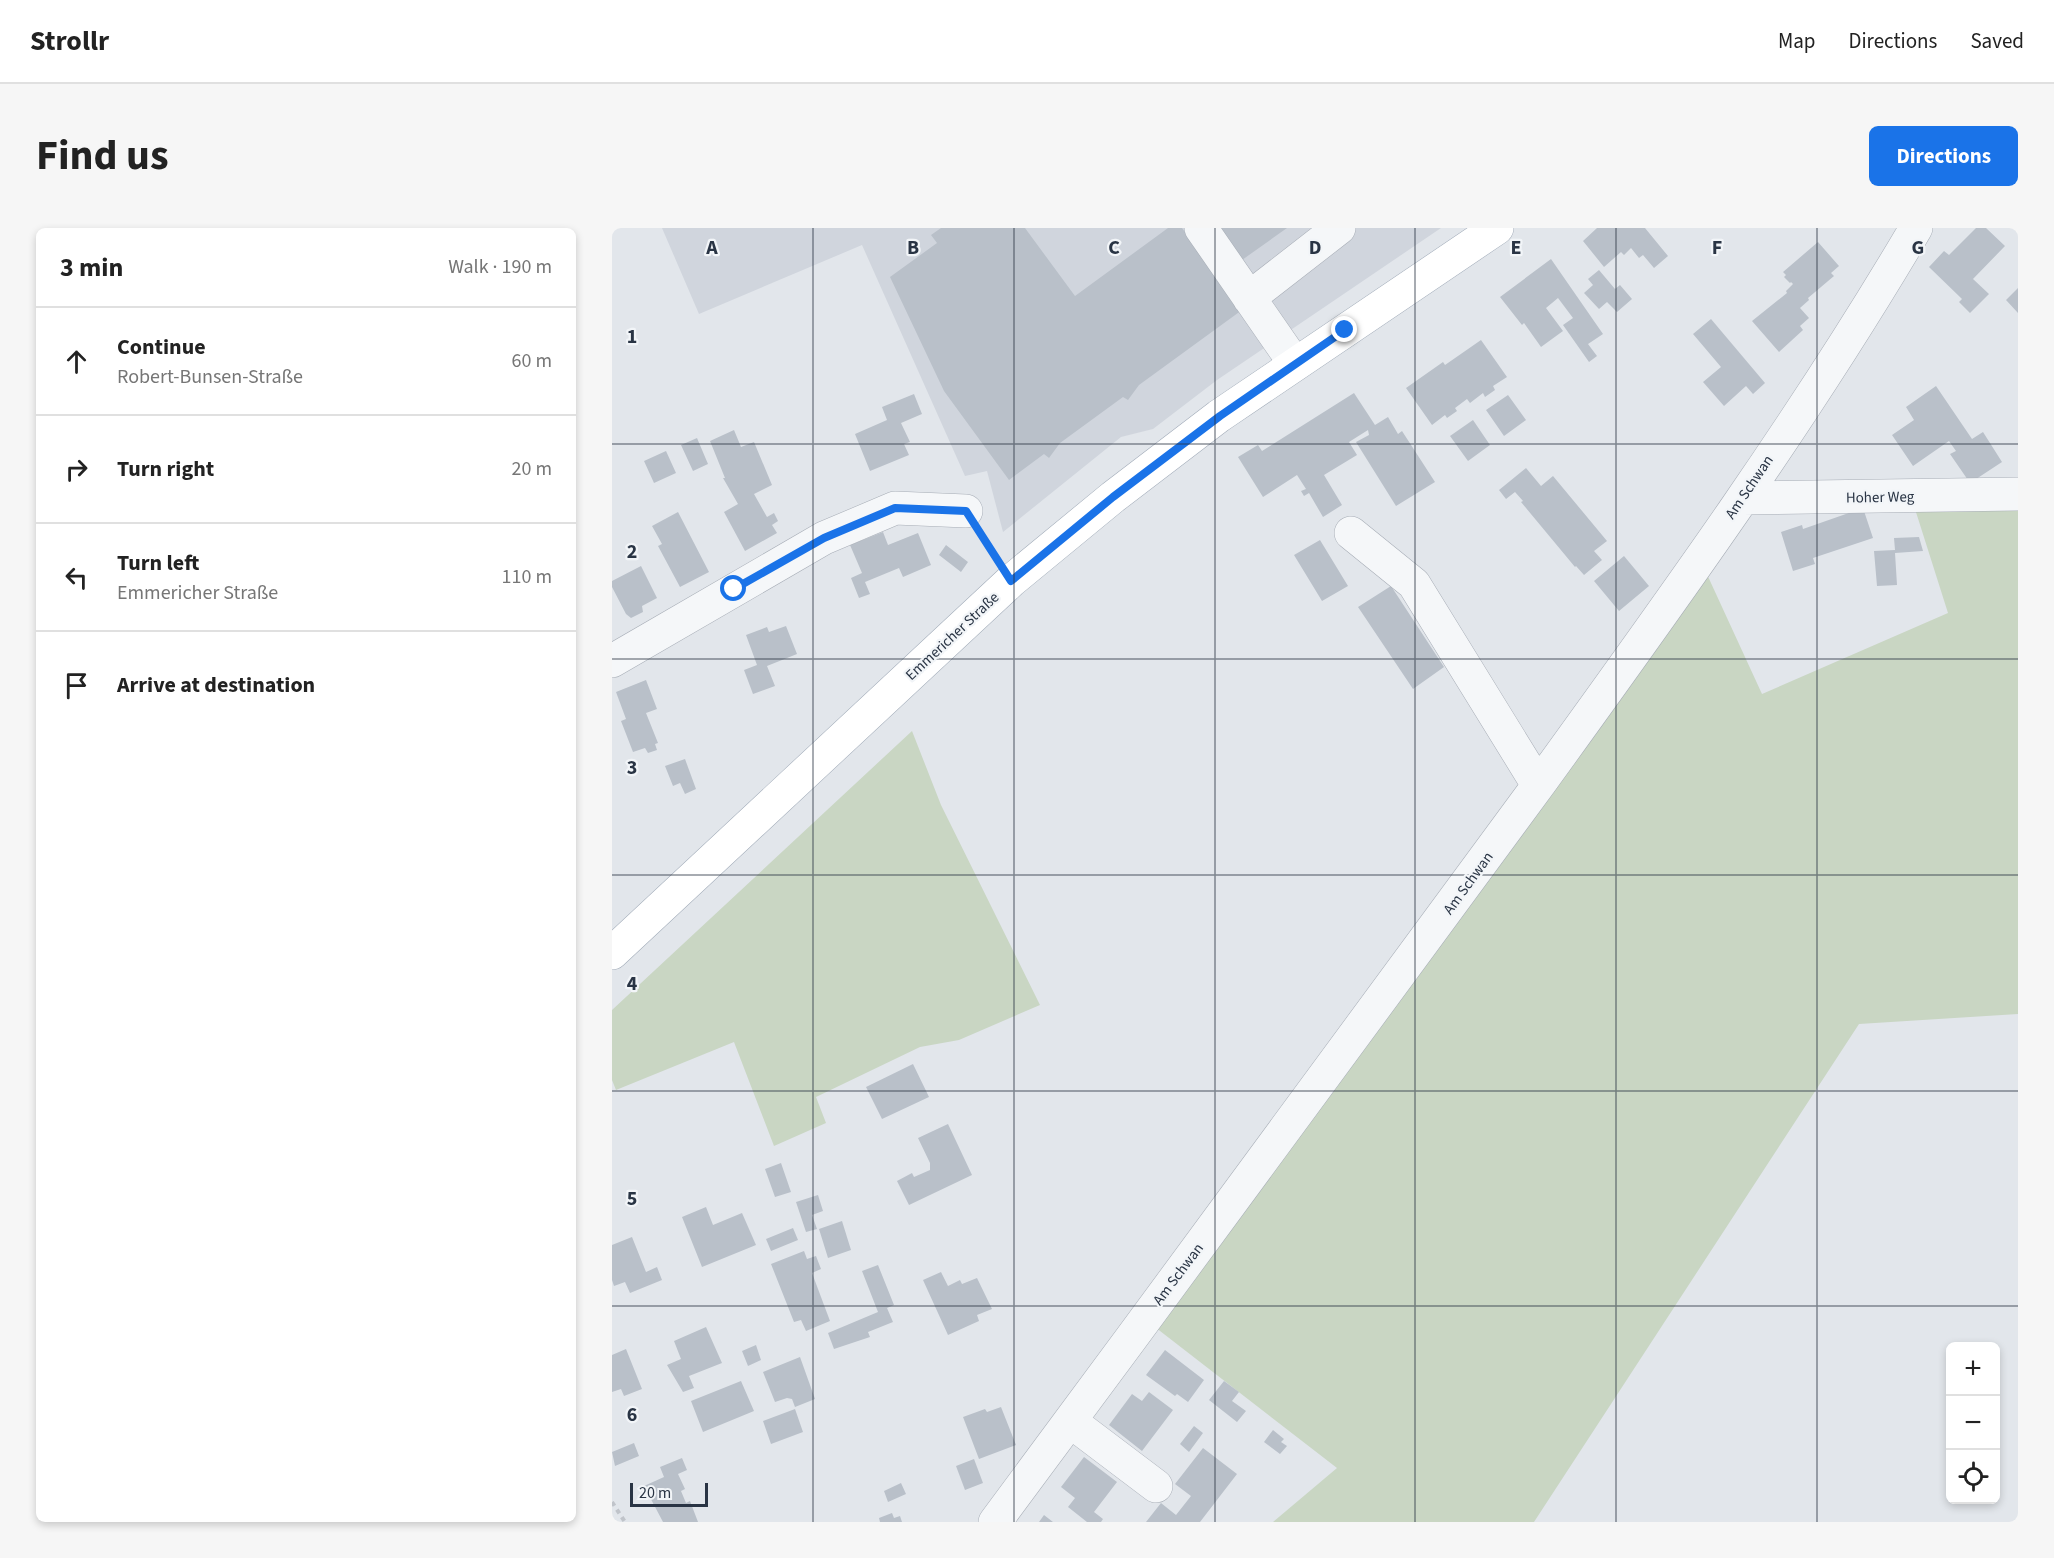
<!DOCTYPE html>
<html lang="en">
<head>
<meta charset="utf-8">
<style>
  :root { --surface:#fff; --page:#f6f6f6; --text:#222; --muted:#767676; --line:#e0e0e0; --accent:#1a73e8 }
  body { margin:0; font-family:"Source Sans 3",sans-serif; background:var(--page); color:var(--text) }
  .controls { position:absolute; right:18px; bottom:18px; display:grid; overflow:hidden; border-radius:9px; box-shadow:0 3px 9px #0003 }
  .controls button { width:54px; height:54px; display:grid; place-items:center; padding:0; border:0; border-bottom:2px solid var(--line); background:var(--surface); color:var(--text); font:30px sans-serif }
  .scale { position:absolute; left:18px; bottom:15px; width:78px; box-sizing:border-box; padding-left:6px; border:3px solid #293444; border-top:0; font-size:16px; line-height:21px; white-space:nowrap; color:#293444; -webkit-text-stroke:4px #f2f5f8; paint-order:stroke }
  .stop { position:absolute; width:18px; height:18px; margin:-14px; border:4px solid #1a73e8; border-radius:50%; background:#fff }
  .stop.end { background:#1a73e8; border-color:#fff; box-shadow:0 2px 6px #0008 }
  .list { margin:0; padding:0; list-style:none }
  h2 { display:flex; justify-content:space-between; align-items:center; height:78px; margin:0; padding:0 24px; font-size:26px }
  h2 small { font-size:20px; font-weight:400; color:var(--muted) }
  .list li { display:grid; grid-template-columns:39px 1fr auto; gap:18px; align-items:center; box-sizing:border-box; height:108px; padding:0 24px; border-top:2px solid var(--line) }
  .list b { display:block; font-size:22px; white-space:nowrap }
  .list p { margin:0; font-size:20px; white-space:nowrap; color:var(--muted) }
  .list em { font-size:20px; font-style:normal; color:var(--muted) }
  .icon { flex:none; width:33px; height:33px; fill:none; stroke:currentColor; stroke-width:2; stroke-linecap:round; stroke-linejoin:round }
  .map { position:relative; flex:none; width:1406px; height:1294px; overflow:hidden; border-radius:9px }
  header { display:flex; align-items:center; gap:36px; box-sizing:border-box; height:84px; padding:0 30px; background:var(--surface); border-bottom:2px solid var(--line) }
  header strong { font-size:28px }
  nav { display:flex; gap:33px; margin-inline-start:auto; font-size:21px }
  .intro { display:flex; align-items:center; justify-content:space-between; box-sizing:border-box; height:144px; padding:0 36px }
  h1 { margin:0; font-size:42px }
  .button { padding:15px 27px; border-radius:9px; background:var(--accent); color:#fff; font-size:21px; font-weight:700 }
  main { display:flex; gap:36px; padding:0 36px }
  aside { flex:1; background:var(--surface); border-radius:9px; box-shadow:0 3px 9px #0003 }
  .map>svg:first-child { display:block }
</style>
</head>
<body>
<header>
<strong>Strollr</strong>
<nav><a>Map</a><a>Directions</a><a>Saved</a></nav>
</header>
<div class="intro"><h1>Find us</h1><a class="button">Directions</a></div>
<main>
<aside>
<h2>3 min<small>Walk · 190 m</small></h2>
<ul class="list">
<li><svg class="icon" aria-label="ahead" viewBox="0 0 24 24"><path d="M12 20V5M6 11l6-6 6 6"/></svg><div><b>Continue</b><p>Robert-Bunsen-Straße</p></div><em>60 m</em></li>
<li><svg class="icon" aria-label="right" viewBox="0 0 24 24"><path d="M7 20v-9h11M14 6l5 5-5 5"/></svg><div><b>Turn right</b></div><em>20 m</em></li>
<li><svg class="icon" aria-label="left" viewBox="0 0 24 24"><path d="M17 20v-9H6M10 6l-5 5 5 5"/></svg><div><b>Turn left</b><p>Emmericher Straße</p></div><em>110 m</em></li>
<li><svg class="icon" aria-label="arrive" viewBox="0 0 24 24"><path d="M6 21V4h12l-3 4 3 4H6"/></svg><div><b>Arrive at destination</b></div></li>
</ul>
</aside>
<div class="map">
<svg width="1406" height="1294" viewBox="0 0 1406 1294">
  <rect width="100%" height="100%" fill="#e2e6eb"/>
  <path fill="#d0d5dd" d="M50 0H829L605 152 541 201 509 209 391 304 375 243 353 248 250 17 87 86Z"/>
  <path fill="#c9d6c3" d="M1406 277V786L1247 796 922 1294H661L725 1240 539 1096 1093 342 1150 466 1336 385 1303 281Z
    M300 503 329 577 428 777 347 812 308 819 204 869 214 895 162 918 122 814 4 862 0 852V782Z"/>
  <path fill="#b9c0c9" d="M329 0H413L463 68 556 0H570L630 82 527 157 516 172 511 169 448 215 437 230 432 226 397 252 332 163 278 49 325 15 319 7Z
    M607 0H675L630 32Z
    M985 0H1033L1056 28 1042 40 1031 27 1027 30 1019 20 1012 27 1009 24 992 39 971 13Z
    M1364 0H1374L1393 18 1361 51 1377 66 1358 85 1347 74 1350 71 1317 39 1332 23 1337 27Z
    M1206 14 1227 38 1219 45 1222 48 1196 70 1197 72 1188 80 1197 90 1188 98 1191 102 1167 124 1140 93 1175 65 1174 63 1181 56 1179 54 1178 55 1172 49 1174 47 1171 44Z
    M939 31 991 106 976 116 985 128 977 134 951 97 961 90 946 70 934 80 951 103 929 119 912 95 910 97 888 69Z
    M987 42 1003 61 1008 57 1020 71 1005 84 995 74 987 81 972 65 981 57 976 51Z
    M1406 60V85L1394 72Z
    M1099 91 1153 155 1141 166 1134 158 1112 178 1091 154 1109 139 1081 106Z
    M869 112 895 149 881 158 883 162 873 169 871 165 858 175 855 171 843 180 845 183 835 190 833 187 820 197 794 160 831 134 833 137Z
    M1324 158 1360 211 1371 204 1390 234 1358 255 1338 226 1344 223 1337 213 1301 238 1280 207 1302 192 1294 179Z
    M742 165 763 197 776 189 786 206 790 203 823 254 784 278 744 214 757 207 756 202 737 214 745 227 712 247 730 277 711 289 697 265 692 268 689 263 694 261 685 247 651 269 626 229 646 217 650 223Z
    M302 166 310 186 289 195 298 214 292 216 297 227 258 243 243 206 275 192 270 179Z
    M896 167 914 192 892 208 874 182Z
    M861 192 878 217 856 233 838 208Z
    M122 202 129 219 142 214 160 257 142 266 155 289 162 285 166 293 160 297 165 305 133 323 112 284 126 276 111 250H113L98 213Z
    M85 210 96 236 81 243 69 217Z
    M54 223 64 245 42 255 32 233Z
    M914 240 929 258 941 248 995 313 982 323 990 332 972 347 964 338 963 339 909 274 911 273 903 264 894 271 887 262Z
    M1251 280 1261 310 1201 330 1203 336 1181 343 1169 304 1190 297 1191 301Z
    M66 284 97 344 68 359 46 318 50 316 40 298Z
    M271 304 276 317 306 305 319 337 291 349 287 340 253 354 258 366 247 370 239 350 250 345 238 317Z
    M1307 309 1311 323 1283 325 1285 357 1265 358 1262 323 1283 322 1282 310Z
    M708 312 736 358 710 373 682 327Z
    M334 317 356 334 349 344 327 327Z
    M1012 328 1037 358 1007 383 982 353Z
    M29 338 45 370 30 378 31 384 19 390 14 386 0 359V353Z
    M779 358 832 439 801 461 746 379Z
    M174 398 185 426 155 438 163 458 141 466 132 442 145 437 134 407 155 399 157 404Z
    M34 452 45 481 34 485 46 515 43 516 45 522 36 525 33 520 21 524 9 493 14 491 4 464Z
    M73 531 84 561 73 566 68 555 61 558 53 538Z
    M301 836 317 869 270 891 254 859Z
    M336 896 360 947 297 977 285 953 300 945 302 949 318 942V935L306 910Z
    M169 935 179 964 163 969 153 941Z
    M206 967 211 983 200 987 205 1001 194 1004 184 974Z
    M94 979 101 997 130 985 144 1017 90 1039 70 989Z
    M230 993 239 1022 216 1030 207 1001Z
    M181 1000 186 1012 159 1023 154 1011Z
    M20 1009 34 1044 45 1039 50 1052 18 1065 13 1054 2 1058 0 1052V1017Z
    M192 1023 195 1031 204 1028 209 1041 200 1045 218 1093 194 1103 189 1092 182 1094 159 1036Z
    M266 1037 282 1077 275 1080 281 1094 256 1104 258 1109 222 1121 216 1105 266 1084 250 1043Z
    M329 1044 336 1058 348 1052 350 1056 365 1050 380 1081 365 1087 367 1093 336 1107 311 1052Z
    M94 1099 110 1135 77 1148 82 1160 71 1164 55 1137 69 1131 62 1113Z
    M144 1117 149 1132 136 1138 130 1123Z
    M14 1121 30 1161 12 1168 9 1161 0 1164V1127Z
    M553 1122 592 1152 576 1174 565 1166 563 1168 534 1147Z
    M188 1129 203 1171 183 1179 180 1171 175 1170 163 1174 151 1144Z
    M129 1153 142 1183 91 1204 79 1173Z
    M612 1153 627 1164 620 1173 634 1183 625 1194 597 1172Z
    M537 1164 561 1182 530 1223 497 1197 520 1166 530 1173Z
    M389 1179 404 1217 367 1231 351 1189 373 1181 375 1184Z
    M183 1181 191 1204 159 1216 151 1193Z
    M582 1198 591 1205 577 1224 568 1216Z
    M661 1202 672 1211 669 1214 675 1218 668 1226 652 1214Z
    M22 1215 27 1228 3 1238 0 1224Z
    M591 1220 625 1246 588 1294H534L549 1275 564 1287 579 1268 563 1256Z
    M472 1229 505 1254 482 1284 491 1291 489 1294H475L456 1279 463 1270 449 1259Z
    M70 1230 75 1242 66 1246 73 1261 69 1263 74 1275 78 1273 86 1294H51L32 1258 52 1249 48 1239Z
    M362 1231 371 1255 353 1262 344 1238Z
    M289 1255 294 1266 276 1274 272 1263Z
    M280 1285 282 1290 288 1288 290 1294H268L267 1290Z
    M432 1287 441 1294H427Z"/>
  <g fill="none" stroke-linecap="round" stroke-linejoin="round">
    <defs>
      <path id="minor" d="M589 0 683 136
        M637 70 727 0
        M1131 270 1406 266
        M739 305 802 356 926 557
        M0 433 212 310 283 280 354 283
        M458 1193 544 1258
        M383 1294C565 1048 748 803 928 555 1059 374 1191 192 1304 0"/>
      <path id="major" d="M0 725 399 353 501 269 607 188 885 0"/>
    </defs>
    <use href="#minor" stroke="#a7adb6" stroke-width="34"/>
    <use href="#major" stroke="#a1abb8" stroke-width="34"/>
    <path stroke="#c0c4ca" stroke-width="4" stroke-dasharray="4.5 4.5" stroke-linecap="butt" d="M369 306 385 330
      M0 1274 13 1294"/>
    <use href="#minor" stroke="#f5f7f9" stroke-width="33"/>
    <use href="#major" stroke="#fff" stroke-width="33"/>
  </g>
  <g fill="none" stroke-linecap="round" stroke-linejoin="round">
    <path stroke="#1a73e8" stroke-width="8" d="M122 361 212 310 283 280 354 283 399 353 501 269 608 188 733 102"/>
  </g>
  <path fill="none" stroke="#293444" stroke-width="1.5" stroke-opacity="0.55" d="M201 0V1294M402 0V1294M603 0V1294M803 0V1294M1004 0V1294M1205 0V1294M0 216H1406M0 431H1406M0 647H1406M0 863H1406M0 1078H1406"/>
  <g text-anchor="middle" stroke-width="4.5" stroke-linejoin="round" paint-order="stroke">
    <g font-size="15" fill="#293444" stroke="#f2f5f8">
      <text transform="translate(1137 259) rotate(-56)" y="5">Am Schwan</text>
      <text transform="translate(1268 269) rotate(-1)" y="5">Hoher Weg</text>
      <text transform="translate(340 408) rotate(-43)" y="5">Emmericher Straße</text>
      <text transform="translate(856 655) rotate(-54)" y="5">Am Schwan</text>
      <text transform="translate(566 1046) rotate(-53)" y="5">Am Schwan</text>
    </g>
  </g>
  <g font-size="20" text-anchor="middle" font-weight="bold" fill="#293444" stroke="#f2f5f8" stroke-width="4.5" stroke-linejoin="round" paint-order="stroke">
    <text x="100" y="26">A</text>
    <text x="301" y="26">B</text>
    <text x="502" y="26">C</text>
    <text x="703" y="26">D</text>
    <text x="904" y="26">E</text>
    <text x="1105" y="26">F</text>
    <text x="1306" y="26">G</text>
    <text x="20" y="115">1</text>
    <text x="20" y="330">2</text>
    <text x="20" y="546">3</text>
    <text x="20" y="762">4</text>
    <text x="20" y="977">5</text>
    <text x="20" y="1193">6</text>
  </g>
</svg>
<div class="controls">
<button>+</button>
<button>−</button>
<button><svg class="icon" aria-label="locate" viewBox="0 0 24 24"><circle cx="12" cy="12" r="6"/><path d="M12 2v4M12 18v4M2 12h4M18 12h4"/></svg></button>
</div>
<div class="scale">20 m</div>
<div class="stop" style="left:122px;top:361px"></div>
<div class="stop end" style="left:733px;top:102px"></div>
</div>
</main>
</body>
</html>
